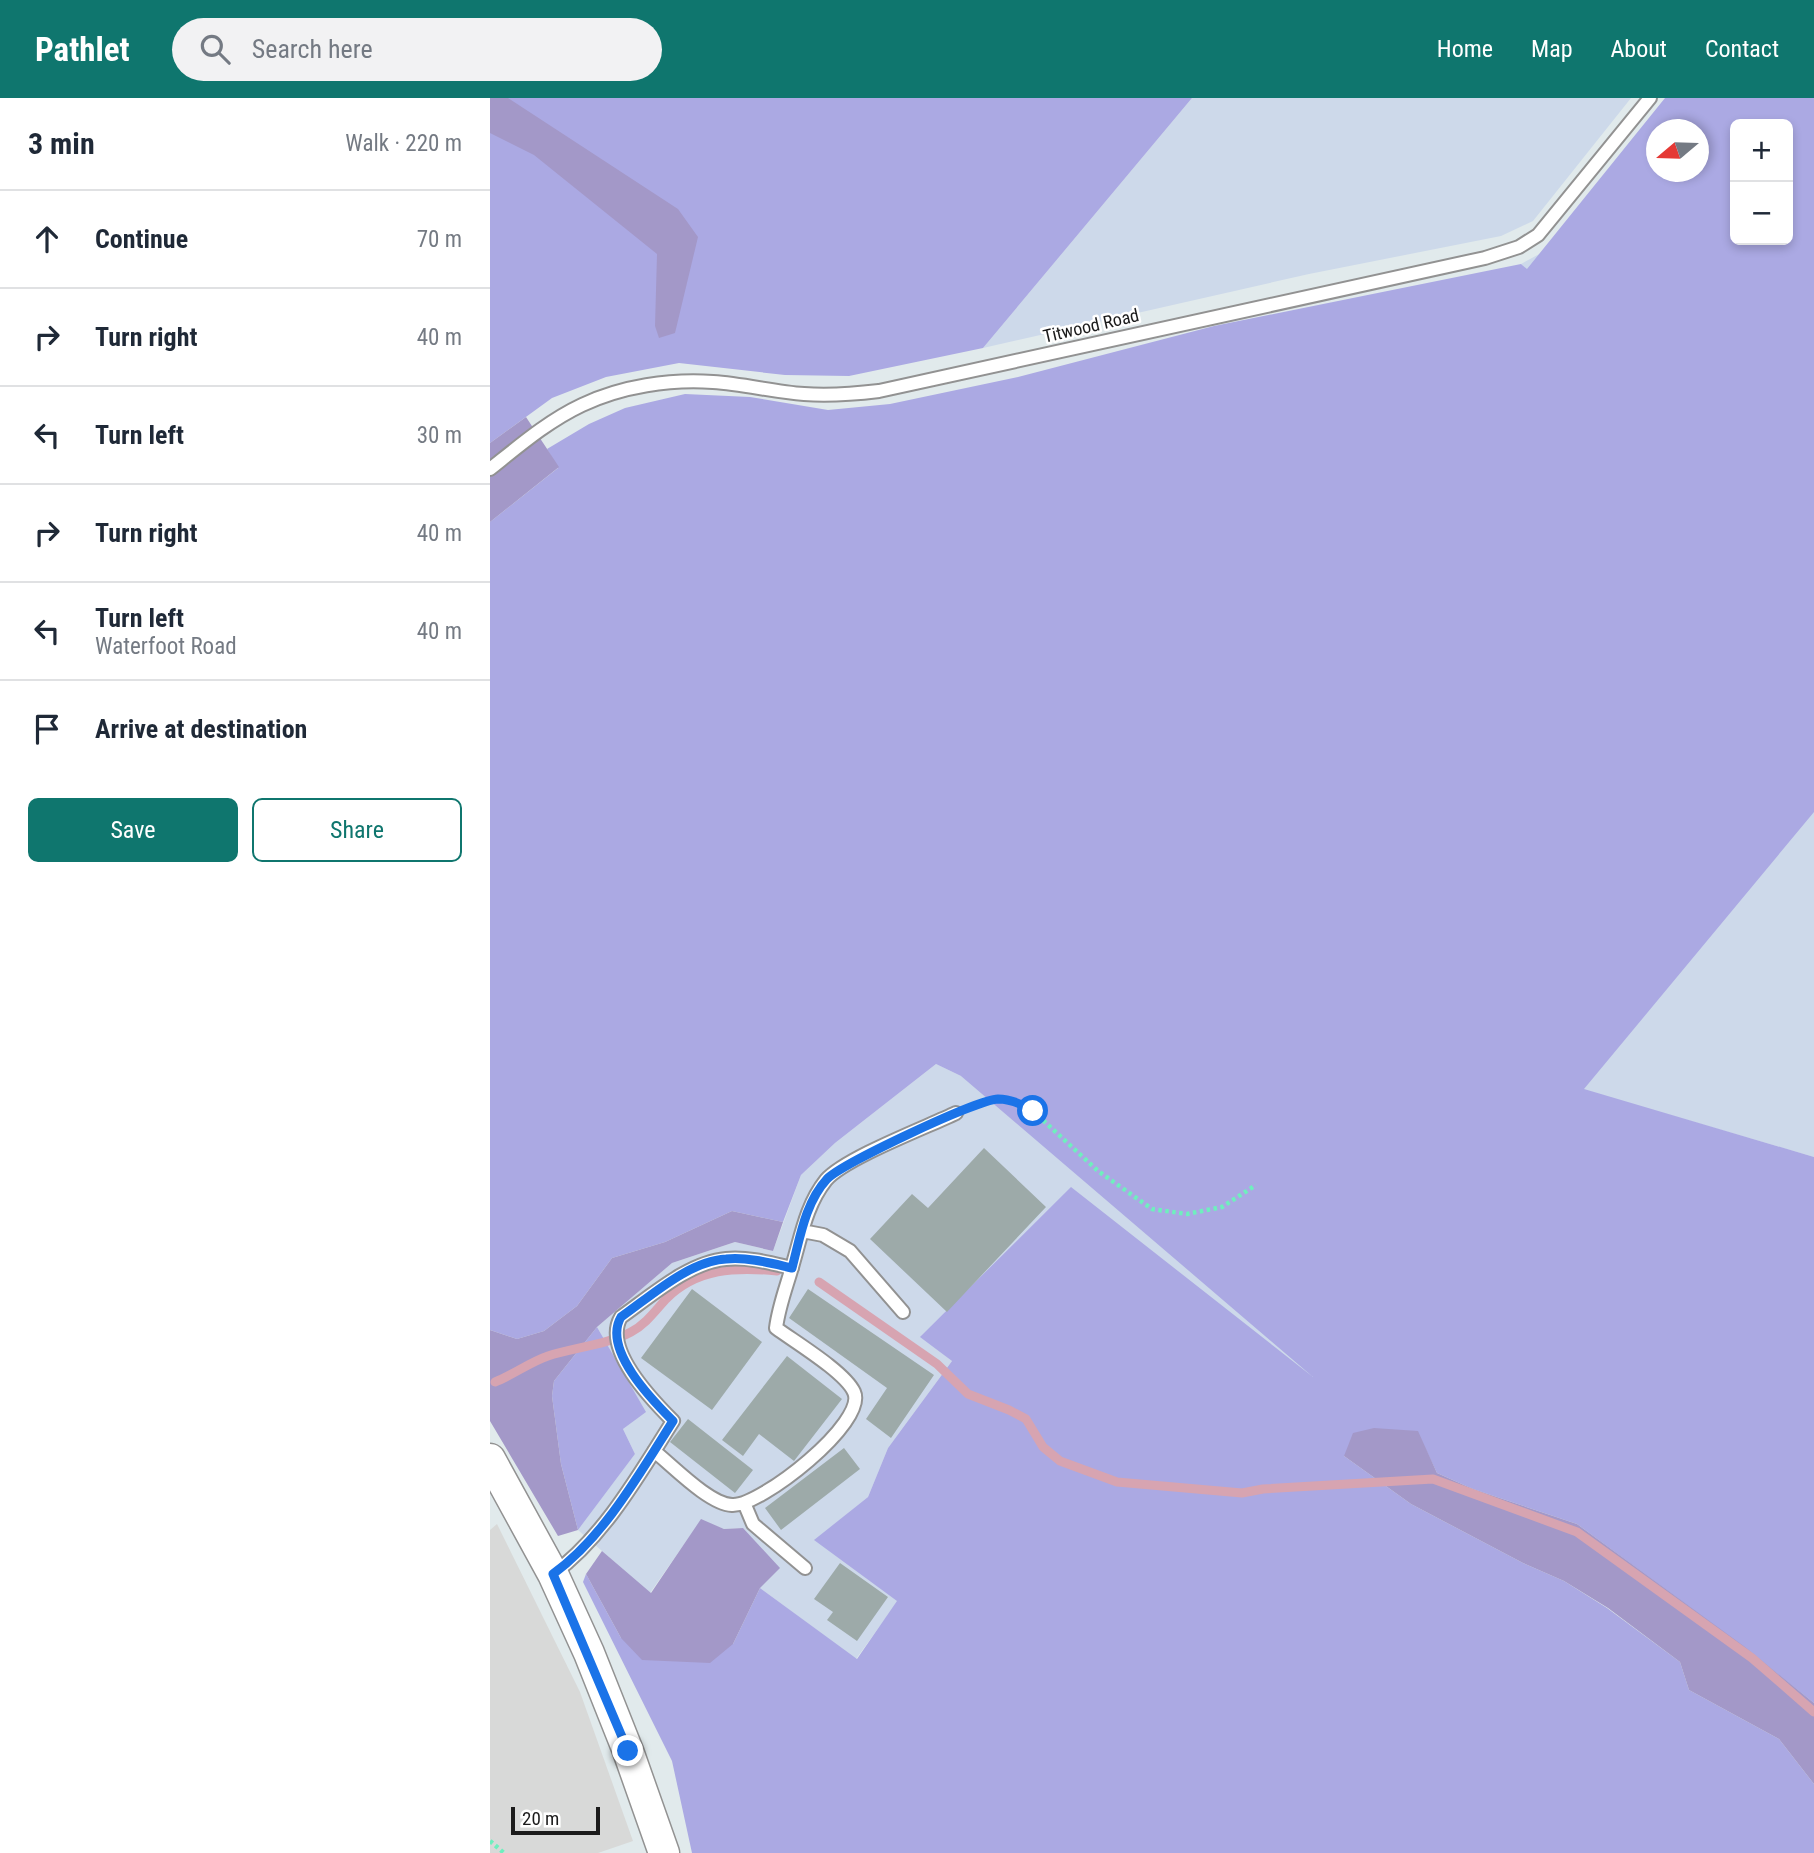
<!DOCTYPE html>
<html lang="en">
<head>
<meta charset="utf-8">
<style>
  :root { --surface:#fff; --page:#f2f2f3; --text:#1f2937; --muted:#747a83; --line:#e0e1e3; --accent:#0f766e }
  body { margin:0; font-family:"Roboto Condensed",sans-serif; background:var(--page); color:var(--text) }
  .controls { position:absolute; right:21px; top:21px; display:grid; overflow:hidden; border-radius:10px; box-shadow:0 4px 10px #0003 }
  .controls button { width:63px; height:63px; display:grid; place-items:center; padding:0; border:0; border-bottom:2px solid var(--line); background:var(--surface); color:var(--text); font:35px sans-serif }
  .compass { position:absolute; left:1156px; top:21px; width:63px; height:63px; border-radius:50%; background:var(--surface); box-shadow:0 4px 10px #0003; rotate:251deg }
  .scale { position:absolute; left:21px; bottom:18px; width:89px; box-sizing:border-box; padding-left:7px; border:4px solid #1b1b1b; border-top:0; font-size:19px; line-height:24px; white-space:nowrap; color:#1b1b1b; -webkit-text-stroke:5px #fff; paint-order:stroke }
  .stop { position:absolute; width:21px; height:21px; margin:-16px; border:5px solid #1a73e8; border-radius:50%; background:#fff }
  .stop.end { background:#1a73e8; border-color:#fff; box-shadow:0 2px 7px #0008 }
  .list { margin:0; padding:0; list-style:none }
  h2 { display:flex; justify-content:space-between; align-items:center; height:91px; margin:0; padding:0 28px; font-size:30px }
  h2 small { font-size:23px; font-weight:400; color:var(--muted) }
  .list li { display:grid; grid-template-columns:46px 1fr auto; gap:21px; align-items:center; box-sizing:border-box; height:98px; padding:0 28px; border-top:2px solid var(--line) }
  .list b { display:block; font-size:26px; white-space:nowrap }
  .list p { margin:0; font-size:23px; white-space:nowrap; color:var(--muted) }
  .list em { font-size:23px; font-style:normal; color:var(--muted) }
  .actions { display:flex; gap:14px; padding:21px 28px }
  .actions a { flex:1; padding:16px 0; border:2px solid var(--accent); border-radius:10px; text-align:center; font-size:24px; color:var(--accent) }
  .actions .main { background:var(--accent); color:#fff }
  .icon { flex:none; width:38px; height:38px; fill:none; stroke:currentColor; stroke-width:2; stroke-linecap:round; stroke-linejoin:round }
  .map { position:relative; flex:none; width:1324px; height:1755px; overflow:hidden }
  header { display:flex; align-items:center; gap:42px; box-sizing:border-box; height:98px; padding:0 35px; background:var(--accent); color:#fff }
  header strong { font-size:33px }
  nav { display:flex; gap:38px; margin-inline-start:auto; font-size:24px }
  .search { width:490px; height:63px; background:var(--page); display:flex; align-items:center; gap:18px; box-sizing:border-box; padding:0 24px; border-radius:38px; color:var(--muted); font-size:26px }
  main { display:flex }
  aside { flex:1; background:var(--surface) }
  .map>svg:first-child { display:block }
</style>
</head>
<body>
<header>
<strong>Pathlet</strong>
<div class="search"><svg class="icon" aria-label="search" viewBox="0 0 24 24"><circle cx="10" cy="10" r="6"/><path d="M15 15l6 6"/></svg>Search here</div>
<nav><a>Home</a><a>Map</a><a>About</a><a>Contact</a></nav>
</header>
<main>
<aside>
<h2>3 min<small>Walk · 220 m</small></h2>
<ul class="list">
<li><svg class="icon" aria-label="ahead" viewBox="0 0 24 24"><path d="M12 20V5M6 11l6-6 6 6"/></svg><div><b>Continue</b></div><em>70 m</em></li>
<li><svg class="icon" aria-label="right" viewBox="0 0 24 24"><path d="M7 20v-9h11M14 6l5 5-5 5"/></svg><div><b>Turn right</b></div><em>40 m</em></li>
<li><svg class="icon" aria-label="left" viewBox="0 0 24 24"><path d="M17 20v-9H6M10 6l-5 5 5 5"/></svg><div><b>Turn left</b></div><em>30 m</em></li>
<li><svg class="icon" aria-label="right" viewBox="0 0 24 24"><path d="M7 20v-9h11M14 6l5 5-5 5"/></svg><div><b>Turn right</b></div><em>40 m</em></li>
<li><svg class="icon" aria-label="left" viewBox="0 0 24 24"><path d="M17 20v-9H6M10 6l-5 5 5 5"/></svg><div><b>Turn left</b><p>Waterfoot Road</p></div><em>40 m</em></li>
<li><svg class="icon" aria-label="arrive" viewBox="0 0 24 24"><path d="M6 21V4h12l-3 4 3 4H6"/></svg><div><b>Arrive at destination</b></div></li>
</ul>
<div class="actions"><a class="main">Save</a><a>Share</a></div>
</aside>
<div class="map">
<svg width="1324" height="1755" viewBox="0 0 1324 1755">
  <rect width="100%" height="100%" fill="#e1eaec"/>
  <path fill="#d8d9d8" d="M7 1426 90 1594 143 1743 108 1755H0V1432Z"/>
  <path fill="#cdd9ea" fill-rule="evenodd" d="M702 0H1141L1043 123 1011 138 819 176 493 250Z
    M1179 0H1324V1059L1094 992 845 1298 431 1238 462 1263 398 1350 378 1399 325 1442 408 1503 366 1561 270 1490 253 1430 234 1431 211 1422 160 1495 88 1432 145 1356 133 1331 155 1314 107 1229 182 1165 245 1144 283 1153 311 1077 345 1045 446 966 471 978 1042 176 1031 166 1064 148ZM1245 26H1298V142H1245ZM1167 32H1209V74H1167Z"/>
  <path fill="#aba9e3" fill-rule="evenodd" d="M0 0H702L493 250 359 278 295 277 189 265 116 279 62 300 0 345Z
    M1175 0H1324V714L1094 991 1324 1059V1605L1254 1549 1087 1426 983 1391 947 1375 927 1333 854 1358 921 1406 1033 1465 1074 1483 1117 1510 1190 1564 1199 1592 1289 1641 1324 1686V1755H202L182 1663 93 1484 96 1476 131 1540 243 1546 270 1490 367 1561 407 1503 324 1442 378 1399 398 1350 462 1263 430 1239 581 1089 823 1279 471 978 446 966 345 1045 311 1077 293 1124 242 1113 175 1144 122 1160 87 1208 54 1233 27 1241 0 1232V424L68 370 57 351 99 326 135 310 195 296 260 299 338 312 400 306 528 279 724 228 1031 166 1037 171ZM1245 26H1298V142H1245ZM1167 32H1209V74H1167Z
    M107 1229 156 1314 133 1331 145 1356 88 1432 71 1366 62 1298 64 1283Z"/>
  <path fill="#a398c8" d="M0 0H18L188 111 208 139 185 235 169 240 165 228 167 156 44 57 0 35Z
    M36 319 69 369 0 424V345Z
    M242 1113 293 1124 283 1153 245 1144 182 1165 107 1229 64 1283 62 1298 71 1366 88 1432 68 1438 0 1323V1232L27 1241 54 1233 87 1208 122 1160 175 1144Z
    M884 1330 928 1333 947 1375 983 1391 1087 1426 1255 1549 1324 1605V1686L1289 1641 1199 1592 1190 1564 1118 1510 1074 1483 1033 1465 921 1406 854 1358 863 1335Z
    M211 1421 234 1431 253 1430 290 1470 270 1490 243 1546 220 1565 152 1562 131 1540 96 1476 112 1453 161 1495Z"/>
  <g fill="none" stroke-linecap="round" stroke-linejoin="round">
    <path stroke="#d7a4b1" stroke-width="9" d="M329 1184 447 1266 478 1296 519 1312 536 1321 553 1349 570 1363 627 1384 752 1395 773 1391 943 1381 1087 1434 1262 1560 1324 1614
      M5 1284C23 1277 40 1264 58 1258 83 1250 119 1246 141 1234 156 1226 165 1213 176 1201 207 1170 246 1169 287 1173"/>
  </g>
  <path fill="#9daaa9" d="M494 1050 556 1109 457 1214 380 1141 422 1096 438 1110Z
    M202 1191 272 1244 222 1312 151 1260Z
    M318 1191 444 1277 401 1340 376 1321 397 1290 299 1220Z
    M297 1258 352 1301 304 1363 269 1336 253 1358 232 1342Z
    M198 1321 263 1372 245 1395 180 1344Z
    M354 1350 370 1371 291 1432 275 1410Z
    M350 1465 398 1499 367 1543 337 1522 343 1514 324 1501Z"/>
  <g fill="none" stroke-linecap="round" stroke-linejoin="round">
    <defs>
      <path id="service" d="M0 371C29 348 58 323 92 307 132 288 180 281 223 284 254 286 284 294 314 296 339 298 364 296 389 293L995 160 1029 149 1048 137 1160 0
        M312 1133 333 1137 360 1153 413 1214
        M164 1353C183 1368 219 1406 242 1407 270 1409 378 1324 364 1294 355 1274 305 1244 286 1230 289 1206 298 1185 304 1162 312 1134 317 1106 336 1082 355 1060 437 1029 466 1015
        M255 1407 263 1426 315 1470
        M63 1476C114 1439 150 1375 183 1323 162 1302 112 1251 131 1219 161 1198 199 1164 236 1161 259 1159 280 1165 302 1170"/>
      <path id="tertiary" d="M0 1361 63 1476 99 1555 138 1653 174 1755"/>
    </defs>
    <use href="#service" stroke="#929292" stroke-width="16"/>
    <use href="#tertiary" stroke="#929292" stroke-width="33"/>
    <path stroke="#6fefbe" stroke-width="4.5" stroke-dasharray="3.5 3.5" stroke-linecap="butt" d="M484 1009 506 1001 525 1003 543 1013 608 1073 662 1111 697 1116 732 1109 766 1087
      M0 1743 14 1755"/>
    <use href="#service" stroke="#fff" stroke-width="12"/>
    <use href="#tertiary" stroke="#fff" stroke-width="30"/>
  </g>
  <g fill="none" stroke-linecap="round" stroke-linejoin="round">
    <path stroke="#1a73e8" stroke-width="9" d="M138 1653 63 1476C114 1439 150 1375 183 1323 162 1302 112 1251 131 1219 161 1198 199 1163 236 1161 259 1159 280 1165 302 1170 310 1140 315 1105 337 1081 353 1065 486 1002 508 1001 521 1001 532 1006 543 1013"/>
  </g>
  <g text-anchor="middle" stroke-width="5" stroke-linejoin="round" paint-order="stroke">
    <g font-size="18" fill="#1b1b1b" stroke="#fff">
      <text transform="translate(601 228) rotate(-13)" y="6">Titwood Road</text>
    </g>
  </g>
</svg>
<div class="controls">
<button>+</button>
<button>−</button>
</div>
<svg class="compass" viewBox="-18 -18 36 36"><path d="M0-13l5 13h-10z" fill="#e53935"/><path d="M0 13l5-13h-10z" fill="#747a83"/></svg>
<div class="scale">20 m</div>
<div class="stop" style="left:543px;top:1013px"></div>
<div class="stop end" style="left:138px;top:1653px"></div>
</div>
</main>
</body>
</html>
